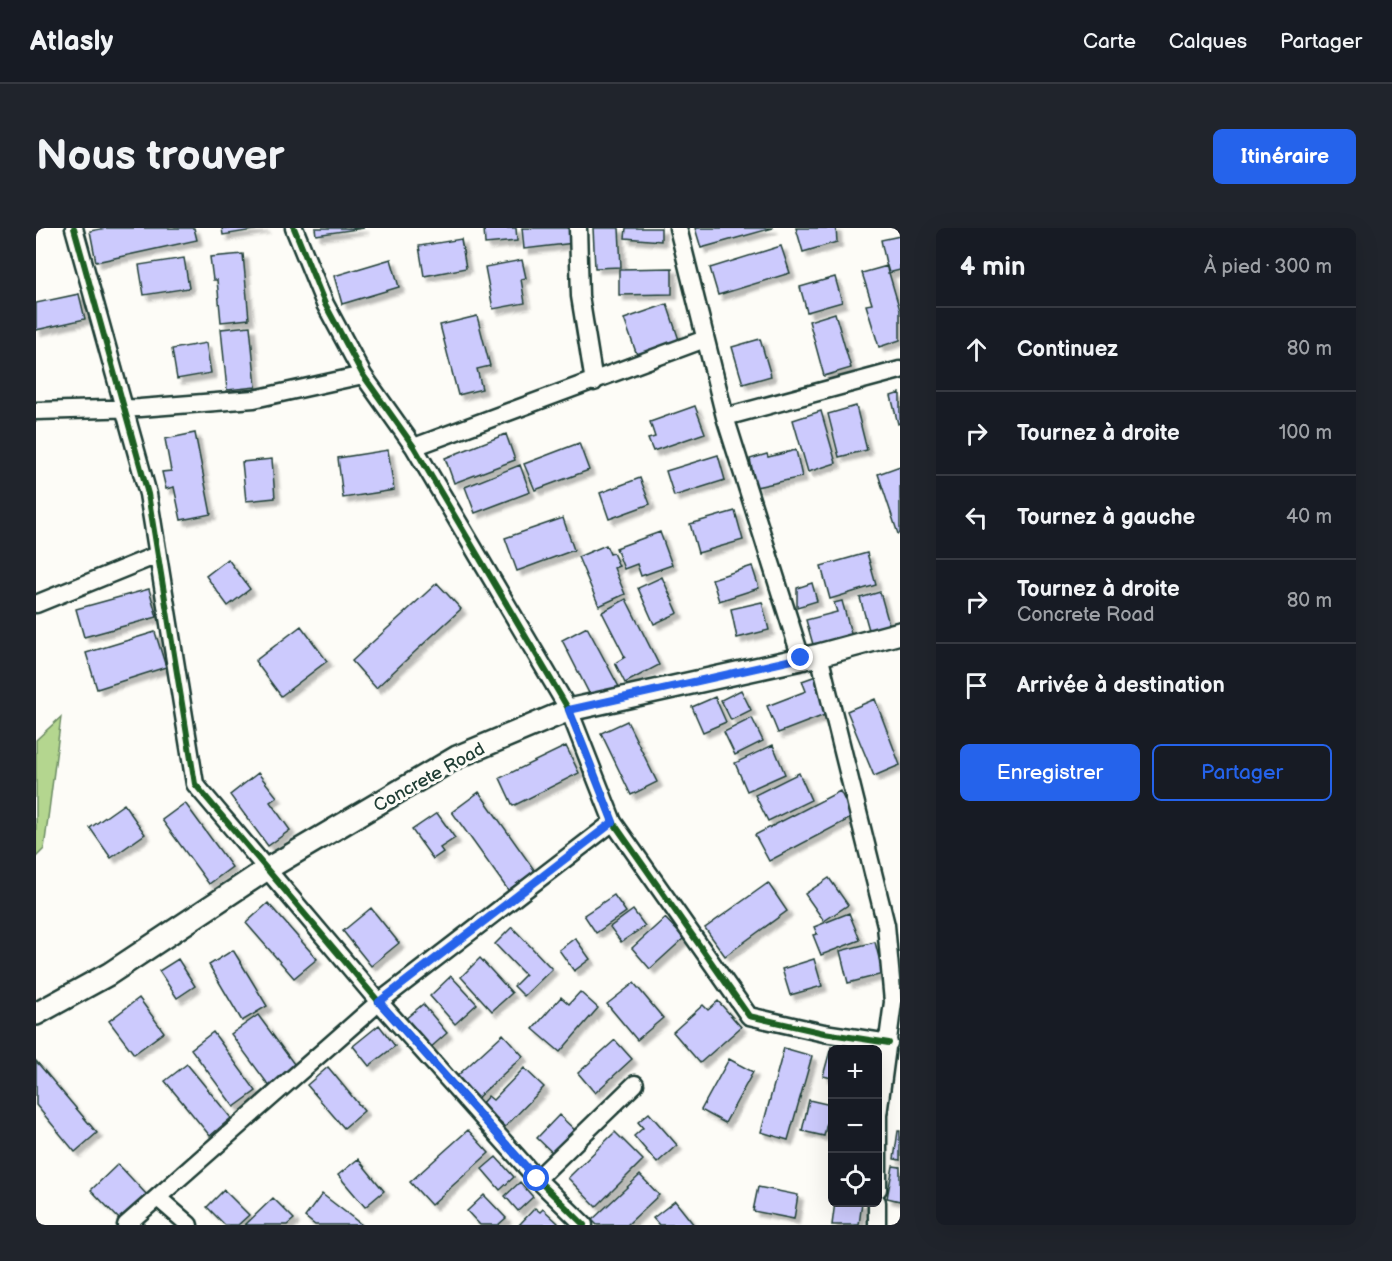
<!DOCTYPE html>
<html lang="fr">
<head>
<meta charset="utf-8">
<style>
  :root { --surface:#171b24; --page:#20242c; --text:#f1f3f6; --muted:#9ea1a6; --line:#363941; --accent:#2563eb }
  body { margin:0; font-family:"Balsamiq Sans",sans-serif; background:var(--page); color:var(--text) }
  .controls { position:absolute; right:18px; bottom:18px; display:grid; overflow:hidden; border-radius:9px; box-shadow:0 6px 24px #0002 }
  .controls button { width:54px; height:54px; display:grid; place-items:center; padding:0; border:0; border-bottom:2px solid var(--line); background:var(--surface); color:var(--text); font:30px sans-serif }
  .stop { position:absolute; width:18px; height:18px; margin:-14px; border:4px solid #2563eb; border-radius:50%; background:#fff }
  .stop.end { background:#2563eb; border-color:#fff; box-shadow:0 2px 6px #0008 }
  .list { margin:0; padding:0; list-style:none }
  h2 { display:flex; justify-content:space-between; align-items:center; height:78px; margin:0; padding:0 24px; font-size:26px }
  h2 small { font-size:20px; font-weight:400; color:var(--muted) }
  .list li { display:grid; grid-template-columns:39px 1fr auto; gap:18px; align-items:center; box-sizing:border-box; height:84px; padding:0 24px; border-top:2px solid var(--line) }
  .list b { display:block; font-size:22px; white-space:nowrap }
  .list p { margin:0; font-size:20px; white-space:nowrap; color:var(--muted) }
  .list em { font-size:20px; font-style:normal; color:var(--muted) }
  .actions { display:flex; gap:12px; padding:18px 24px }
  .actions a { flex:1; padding:14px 0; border:2px solid var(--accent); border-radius:9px; text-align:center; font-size:21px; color:var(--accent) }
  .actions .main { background:var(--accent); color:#fff }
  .icon { flex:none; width:33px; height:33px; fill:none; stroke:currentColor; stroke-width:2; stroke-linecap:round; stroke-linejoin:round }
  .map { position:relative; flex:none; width:864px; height:997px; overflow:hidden; border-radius:9px }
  header { display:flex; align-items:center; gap:36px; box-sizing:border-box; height:84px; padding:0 30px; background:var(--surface); border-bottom:2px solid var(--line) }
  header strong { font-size:28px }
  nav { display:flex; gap:33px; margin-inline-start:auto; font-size:21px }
  .intro { display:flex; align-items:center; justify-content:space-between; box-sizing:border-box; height:144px; padding:0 36px }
  h1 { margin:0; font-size:42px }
  .button { padding:15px 27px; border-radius:9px; background:var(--accent); color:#fff; font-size:21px; font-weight:700 }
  main { display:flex; gap:36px; padding:0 36px }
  aside { flex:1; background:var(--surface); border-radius:9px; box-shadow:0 6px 24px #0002 }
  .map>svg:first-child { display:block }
</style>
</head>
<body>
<header>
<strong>Atlasly</strong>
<nav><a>Carte</a><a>Calques</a><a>Partager</a></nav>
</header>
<div class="intro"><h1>Nous trouver</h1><a class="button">Itinéraire</a></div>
<main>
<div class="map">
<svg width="864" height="997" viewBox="0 0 864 997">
  <defs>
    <filter id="shadow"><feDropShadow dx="5" dy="5" stdDeviation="1.5" flood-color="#0004"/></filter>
  </defs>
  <rect width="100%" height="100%" fill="#fdfcf7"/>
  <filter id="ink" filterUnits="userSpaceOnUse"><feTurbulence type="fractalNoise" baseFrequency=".0167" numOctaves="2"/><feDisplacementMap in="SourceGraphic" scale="12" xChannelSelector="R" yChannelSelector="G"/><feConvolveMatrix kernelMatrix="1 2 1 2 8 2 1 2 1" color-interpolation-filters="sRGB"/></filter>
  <g filter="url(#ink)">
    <path fill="#b4d68f" stroke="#6a8a62" stroke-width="1.5" d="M25 489 8 621 0 629V512Z"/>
    <path fill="#cccafd" stroke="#1f3d34" stroke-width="1.5" filter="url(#shadow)" d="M70 0H158L161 12 60 34 54 3Z
      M186 0H229L187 7Z
      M279 0H328L280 7Z
      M448 0H480L481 13 449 16Z
      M486 0H536L538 15 488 21Z
      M557 0H583L585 39 559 40Z
      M590 0H625V13L589 10Z
      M659 0H737L665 20Z
      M760 0H800L801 14 767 24Z
      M864 8V42L852 45 845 12Z
      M425 11 430 40 388 48 383 18Z
      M745 18 754 45 682 67 674 40Z
      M207 26 213 91 185 94 181 52H177L174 29Z
      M148 30 153 60 108 67 103 37Z
      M355 31 363 59 306 76 298 48Z
      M486 32 490 50 485 51 489 75 457 81 449 39Z
      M851 38 864 82V112L843 119 830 77 836 76 826 45Z
      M636 40V66L583 67V41Z
      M799 49 806 74 771 84 764 59Z
      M43 66 49 91 0 102V75Z
      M631 76 643 112 601 127 588 91Z
      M799 85 815 140 788 148 773 93Z
      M441 88 454 138 441 141 446 161 422 167 404 97Z
      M214 98 220 159 191 162 185 101Z
      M724 111 735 148 707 156 696 119Z
      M170 115 175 145 141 151 136 121Z
      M864 165V195L862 196 855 168Z
      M659 178 669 205 617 223 612 211 619 209 614 194Z
      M820 178 831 222 803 229 792 186Z
      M785 183 800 235 772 244 757 192Z
      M159 205 175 286 145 292 138 259 130 261 126 244 135 243 129 211Z
      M470 206 479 232 418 255 409 230Z
      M543 215 553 242 499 262 488 236Z
      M352 222 358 262 307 270 302 230Z
      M760 222 766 249 720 259 714 231 731 226 732 229Z
      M682 227 689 252 638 268 630 243Z
      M236 231 239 270 210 273 206 234Z
      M484 237 494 264 439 285 429 259Z
      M864 238V305L862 306 842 246Z
      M604 250 614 276 573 291 564 265Z
      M699 283 707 312 662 325 654 296Z
      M527 290 538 322 481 343 469 310Z
      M624 304 636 337 605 348 601 336 588 341 580 320Z
      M570 317 574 326 577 325 583 338 578 340 589 366 563 378 542 329Z
      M831 325 840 357 794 371 785 338Z
      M192 331 214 361 192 378 170 348Z
      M716 338 723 360 683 373 676 351Z
      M626 349 642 385 618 396 602 360Z
      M401 355 425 381 340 460 316 433Z
      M776 355 781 373 761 379V360Z
      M113 361 121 389 48 409 40 381Z
      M844 364 855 403 835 409 824 370Z
      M590 371 623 437 589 455 579 435 589 429 566 384Z
      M806 373 816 409 778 420 770 392 801 384 798 375Z
      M726 374 733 402 701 410 695 381Z
      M265 398 291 433 245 468 219 433Z
      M551 399 583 459 557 473 526 412Z
      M119 404 130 439 61 461 50 425Z
      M780 448 794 485 742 505 731 478 770 463 766 453Z
      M705 462 715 482 695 492 685 472Z
      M679 469 690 494 667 504 656 479Z
      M839 471 864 537 838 548 811 483Z
      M716 490 727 513 699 527 688 504Z
      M591 493 621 554 595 567 565 505Z
      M737 517 749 546 711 563 699 535Z
      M530 518 543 545 477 578 464 550Z
      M222 545 241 569 234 574 254 602 232 618 194 567Z
      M763 545 775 572 732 593 719 567Z
      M804 563 817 589 733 633 719 607Z
      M443 564 499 643 472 662 416 584Z
      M149 575 196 639 173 656 126 592Z
      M88 576 109 606 75 630 54 600Z
      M401 585 419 610 404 620 407 624 397 631 376 602Z
      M793 650 812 677 788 693 769 666Z
      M732 655 751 683 689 728 669 700Z
      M578 667 590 684 560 705 548 687Z
      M232 675 281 731 258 750 210 695Z
      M335 680 363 715 335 738 307 703Z
      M597 682 609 698 585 714 574 699Z
      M813 685 824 712 785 727 777 707 781 706 778 699Z
      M629 690 648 710 614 741 596 720Z
      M476 699 516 741 488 768 478 758 489 747 459 716Z
      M539 710 554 731 538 743 523 722Z
      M839 714 847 746 812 755 804 723Z
      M197 722 231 778 206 793 173 737Z
      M444 730 476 765 456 783 425 749Z
      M142 731 159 758 141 770 123 743Z
      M778 731 786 758 754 767 746 741Z
      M415 748 441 776 419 796 394 768Z
      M598 755 627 790 601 812 571 776Z
      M544 764 562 780 524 824 497 801 525 769 533 776Z
      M103 770 128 804 98 826 73 793Z
      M682 773 705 799 664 835 637 804 667 777 672 782Z
      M387 776 411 805 393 821 368 792Z
      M222 787 261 840 234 859 195 806Z
      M343 797 359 818 333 838 317 818Z
      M177 804 220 863 198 879 155 821Z
      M467 806 487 828 440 871 420 849Z
      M579 812 596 831 559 865 542 845Z
      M795 819 803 822H796V850L787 848Z
      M748 820 776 828 752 912 725 904Z
      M693 831 717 844 689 895 665 882Z
      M0 833 61 905 39 924 0 877Z
      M151 836 195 890 174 908 129 853Z
      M292 839 328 883 308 900 271 857Z
      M488 840 508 859 469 899 445 876 452 868 457 872Z
      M773 872 795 877 788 908 766 903Z
      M613 885 641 917 621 935 598 908 607 900 602 894Z
      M523 887 543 906 521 929 501 910Z
      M432 902 453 925 395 977 374 954Z
      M862 903H864V932L858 931Z
      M579 904 607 932 560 979 532 950Z
      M460 929 478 949 464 962 446 941Z
      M322 931 348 963 329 979 302 947Z
      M82 936 111 967 85 993 55 962Z
      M857 938 864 939V973L851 970Z
      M604 947 623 967 591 997H561L556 992Z
      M484 954 497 969 482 983 469 968Z
      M722 959 762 967 758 991 717 983Z
      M188 962 213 987 202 997H189L171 979Z
      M286 966 326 997H279L269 989Z
      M448 967 470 990 462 997H444L431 983Z
      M237 970 258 991 251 997H209Z
      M639 973 658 997H623L617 990Z
      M799 974H826L823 997H796Z
      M499 980 504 984 507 981 522 995 520 997H483Z"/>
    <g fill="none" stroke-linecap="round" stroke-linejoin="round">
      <defs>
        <path id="minor" d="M38 0 112 266 159 556 343 774 501 951 548 997
          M258 0 289 76 327 147 378 219 533 482 577 594 713 788 788 805 853 815
          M542 0 544 68 558 154
          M642 0 689 189 765 430
          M0 183 104 180 218 171 327 147
          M689 189 864 142
          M378 219 669 111
          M0 376 121 327
          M783 427 850 697 857 774 842 887V961
          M501 951 599 856
          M122 970 153 997
          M90 997 343 774 577 594
          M841 997V974"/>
        <path id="tertiary" d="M0 786 73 746 231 641 421 529 533 482 783 427 864 405"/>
      </defs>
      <use href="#minor" stroke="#1f3d34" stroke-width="21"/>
      <use href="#tertiary" stroke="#1f3d34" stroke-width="26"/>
      <use href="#minor" stroke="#fdfcf7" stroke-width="16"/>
      <use href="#tertiary" stroke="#fdfcf7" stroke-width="21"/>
      <defs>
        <path id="cycleway" d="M38 0 112 266 159 556 343 774 501 951 548 997
          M258 0 289 76 327 147 378 219 533 482 577 594 713 788 788 805 853 815"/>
      </defs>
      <use href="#cycleway" stroke="#fdfcf7" stroke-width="10"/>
      <use href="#cycleway" stroke="#1b5e20" stroke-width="6"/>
    </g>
  </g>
  <g fill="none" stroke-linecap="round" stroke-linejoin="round" filter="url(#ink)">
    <path stroke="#2563eb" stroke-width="8" d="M501 951 343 774 577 594 533 482 765 430"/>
  </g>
  <g text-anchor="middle" stroke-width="6" stroke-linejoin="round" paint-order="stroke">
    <g font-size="18" fill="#1f3d34" stroke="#fdfcf7">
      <text transform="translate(393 549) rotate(-29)" y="6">Concrete Road</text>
    </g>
  </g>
</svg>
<div class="controls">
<button>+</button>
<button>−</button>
<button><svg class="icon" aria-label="locate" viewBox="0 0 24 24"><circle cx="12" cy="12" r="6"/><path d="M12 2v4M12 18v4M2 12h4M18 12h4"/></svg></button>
</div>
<div class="stop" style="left:501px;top:951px"></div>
<div class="stop end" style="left:765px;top:430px"></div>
</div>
<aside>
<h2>4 min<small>À pied · 300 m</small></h2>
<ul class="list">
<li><svg class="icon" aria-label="ahead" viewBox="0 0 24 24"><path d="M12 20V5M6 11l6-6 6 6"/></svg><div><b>Continuez</b></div><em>80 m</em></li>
<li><svg class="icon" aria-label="right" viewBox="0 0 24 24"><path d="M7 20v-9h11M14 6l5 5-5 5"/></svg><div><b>Tournez à droite</b></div><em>100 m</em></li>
<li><svg class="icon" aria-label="left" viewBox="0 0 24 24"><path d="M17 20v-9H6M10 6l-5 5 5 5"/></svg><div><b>Tournez à gauche</b></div><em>40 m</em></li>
<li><svg class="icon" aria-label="right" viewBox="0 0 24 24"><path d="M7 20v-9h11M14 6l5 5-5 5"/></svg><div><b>Tournez à droite</b><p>Concrete Road</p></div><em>80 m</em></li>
<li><svg class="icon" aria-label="arrive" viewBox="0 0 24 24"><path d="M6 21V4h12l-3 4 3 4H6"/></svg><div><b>Arrivée à destination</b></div></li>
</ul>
<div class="actions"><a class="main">Enregistrer</a><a>Partager</a></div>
</aside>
</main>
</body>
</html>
